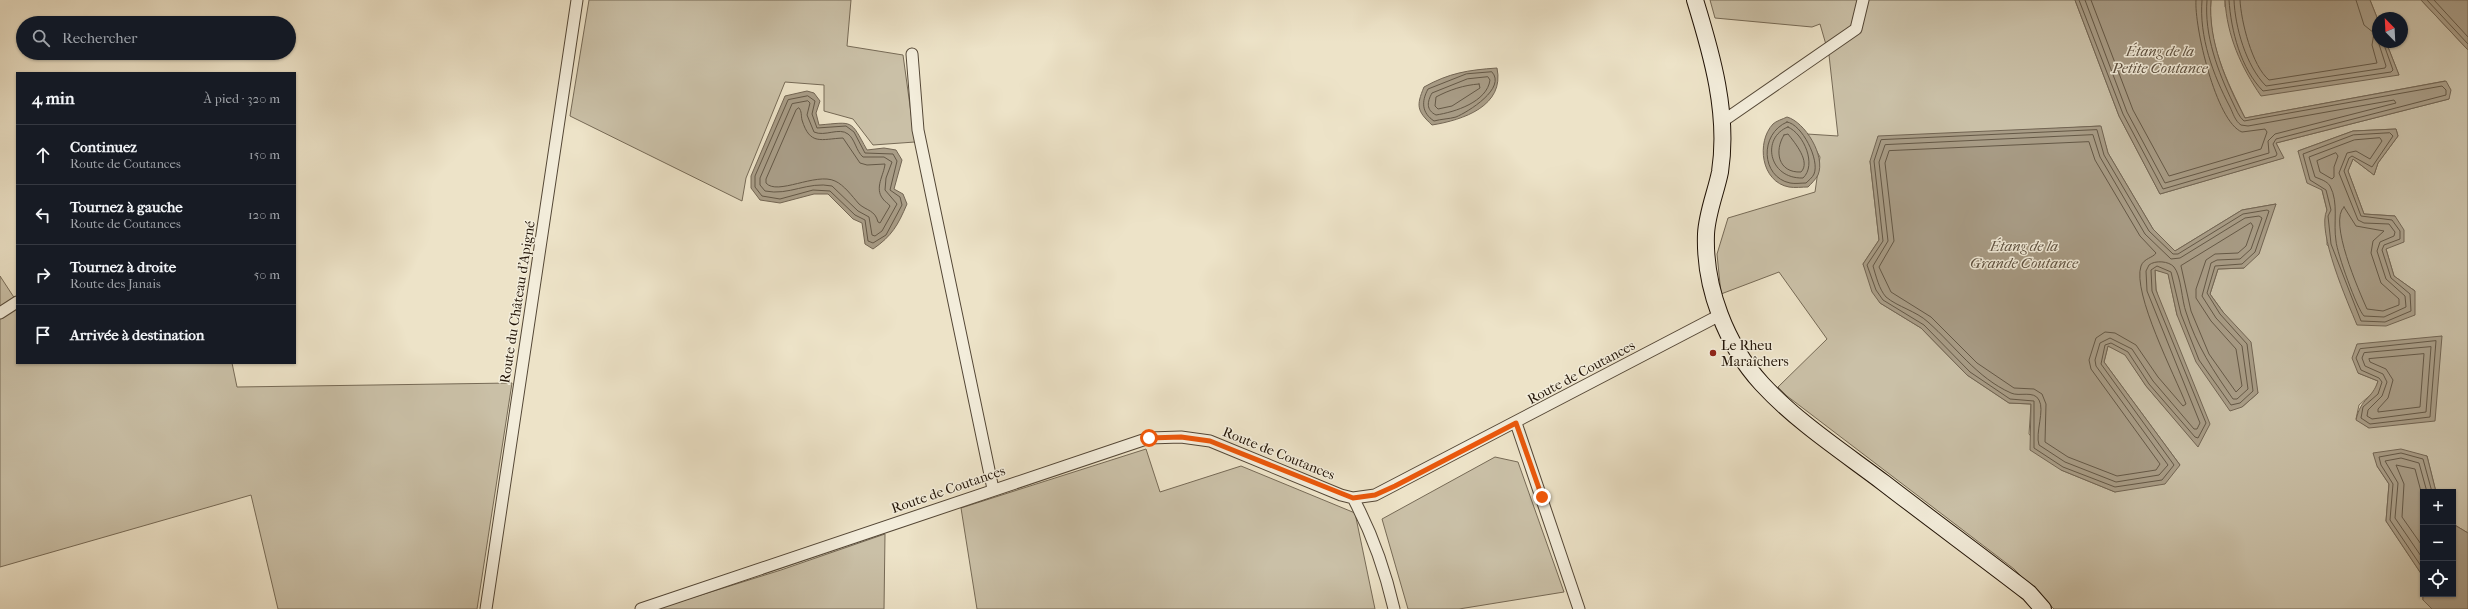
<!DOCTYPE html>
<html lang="fr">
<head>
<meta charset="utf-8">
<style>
  :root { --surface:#171b24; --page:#20242c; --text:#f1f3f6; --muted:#9ea1a6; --line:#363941 }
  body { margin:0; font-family:"IM FELL French Canon",serif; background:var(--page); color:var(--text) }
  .controls { position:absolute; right:12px; bottom:12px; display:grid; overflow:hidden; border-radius:0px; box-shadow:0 1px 3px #0004 }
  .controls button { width:36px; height:36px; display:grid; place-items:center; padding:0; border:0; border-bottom:1px solid var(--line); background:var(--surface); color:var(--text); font:20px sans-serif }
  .compass { position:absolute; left:2372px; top:12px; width:36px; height:36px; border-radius:50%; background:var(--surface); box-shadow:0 1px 3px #0004; rotate:336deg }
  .stop { position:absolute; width:12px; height:12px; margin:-9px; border:3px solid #ea580c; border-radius:50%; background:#fff }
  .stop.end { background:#ea580c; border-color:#fff; box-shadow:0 1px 4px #0008 }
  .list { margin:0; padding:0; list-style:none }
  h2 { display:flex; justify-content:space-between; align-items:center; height:52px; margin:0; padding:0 16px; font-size:17px }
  h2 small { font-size:13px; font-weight:400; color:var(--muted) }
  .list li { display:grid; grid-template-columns:26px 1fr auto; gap:12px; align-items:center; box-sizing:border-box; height:60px; padding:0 16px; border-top:1px solid var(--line) }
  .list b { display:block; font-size:15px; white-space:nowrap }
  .list p { margin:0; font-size:13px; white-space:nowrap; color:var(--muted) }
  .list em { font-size:13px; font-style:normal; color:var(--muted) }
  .icon { flex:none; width:22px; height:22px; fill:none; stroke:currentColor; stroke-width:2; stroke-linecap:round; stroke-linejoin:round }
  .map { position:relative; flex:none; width:2468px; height:609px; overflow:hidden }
  .search { position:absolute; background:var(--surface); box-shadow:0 1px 3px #0004; left:16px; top:16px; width:280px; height:44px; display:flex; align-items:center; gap:10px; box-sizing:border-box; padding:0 14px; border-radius:22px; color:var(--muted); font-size:15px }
  .panel { position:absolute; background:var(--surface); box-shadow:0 1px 3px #0004; left:16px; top:72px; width:280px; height:292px; border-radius:0px }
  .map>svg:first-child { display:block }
</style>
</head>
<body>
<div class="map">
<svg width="2468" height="609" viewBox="0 0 2468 609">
  <rect width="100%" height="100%" fill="#ede3c8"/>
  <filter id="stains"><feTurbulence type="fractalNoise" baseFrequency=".005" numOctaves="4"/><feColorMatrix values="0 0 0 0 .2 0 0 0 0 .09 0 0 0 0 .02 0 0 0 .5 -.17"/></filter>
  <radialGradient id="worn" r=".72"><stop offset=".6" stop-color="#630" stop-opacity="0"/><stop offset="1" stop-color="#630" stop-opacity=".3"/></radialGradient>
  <path fill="#cac0a7" stroke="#766a56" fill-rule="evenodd" d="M589 0H851L847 46 903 55 915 142 873 145 853 119 824 111V85L785 82 746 178 742 201 570 116Z
    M1710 0H2075L2119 116 2160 194 2283 158 2276 143 2449 99 2445 81 2245 118C2227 81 2207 42 2211 0H2225V7L2399 75 2386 42H2402V18H2378V20L2370 0H2421L2468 50V533L2453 524V492H2436L2427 456 2377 466 2389 484 2386 521 2422 575 2423 600 2432 609H2054L2014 569 1787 396 1778 387 1827 339 1779 272 1721 294 1717 254 1728 218 1815 192 1820 157 1807 134 1838 136 1829 55 1820 24 1812 27 1715 18ZM2100 126 2108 153 2153 229 2175 251 2242 210 2276 204 2244 268 2218 269 2210 294 2223 312 2258 393 2242 407 2177 315 2168 273 2155 270 2156 289 2198 446 2146 386 2125 354 2108 346 2104 362 2180 465 2115 492 2061 470 2029 434 2031 404 2009 403 1967 375 1921 328 1880 303 1863 264 1879 240 1870 161 1996 132ZM2396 129 2398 136 2378 163 2374 175 2353 159 2348 171 2364 214 2395 216 2386 249 2394 276 2415 291 2327 245V210L2322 190 2298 151 2353 131ZM2442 336 2369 428 2356 419 2359 405 2375 391 2378 381 2358 373Z
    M0 276 17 302V363H232L237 387 512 383 477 609H278L251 495 0 567Z
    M1146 449 1160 492 1241 466 1355 513 1375 609H977L961 508Z
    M1495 457 1518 462 1564 592 1459 609H1408L1382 519Z
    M885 534 884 609H656L781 570Z"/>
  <path fill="#a89c86" stroke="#726553" d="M2075 0H2211C2208 41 2226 82 2245 118L2446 81 2451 90 2449 99 2276 143 2284 158 2160 194 2119 116Z
    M2225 0H2370L2378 20V42H2386L2399 75 2261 96C2241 67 2227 36 2225 0Z
    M2421 0H2468V50Z
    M1497 68C1505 106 1463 120 1432 125 1417 111 1416 106 1424 87 1449 73 1468 70 1497 68Z
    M807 91 814 93 820 101 816 113 819 125C854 122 850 119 867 150L884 148 896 150 902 160 894 189 903 194 907 204C898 225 892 236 873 249L865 244 862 223 853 219 828 194H814L780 203 760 200 751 188V176L785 96Z
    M1787 117C1805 122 1826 156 1818 175 1816 179 1811 184 1808 187 1802 187 1795 188 1789 187 1761 182 1756 142 1773 124 1776 121 1783 119 1787 117Z
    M2101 126 2108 153 2153 229 2175 251 2242 210 2276 204 2259 254 2244 268 2218 269 2210 294 2223 312 2251 342 2258 393 2242 407 2230 411 2196 362 2177 315 2168 274 2155 270 2156 290 2210 424 2198 447 2146 386 2125 355 2108 346 2104 362 2180 465 2165 484 2115 492 2061 470 2030 450 2031 404 2009 403 1967 375 1921 328 1880 303 1872 292 1863 264 1879 240 1870 161 1878 136Z
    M2396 129 2398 136 2378 163 2374 175 2353 159 2348 171 2364 214 2395 216 2404 230V242L2386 249 2394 276 2415 291V315L2386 326 2357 325C2348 303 2316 231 2327 210L2322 190 2307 183 2298 151 2353 131Z
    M2442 336 2435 421 2369 428 2356 420C2361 397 2372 400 2378 381L2358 373 2352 358 2357 344Z
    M2401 449 2427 456 2436 492H2423V592L2422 575 2386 521 2389 484 2377 466 2373 453Z
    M2453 524 2468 533V609H2432L2423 600V594H2453Z"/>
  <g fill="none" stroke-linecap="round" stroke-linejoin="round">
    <path stroke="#645846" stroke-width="1" d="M2079 0 2123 114 2163 189 2276 156 2277 154 2273 144 2276 139 2446 95V90L2442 86 2244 121C2239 117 2236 109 2233 103 2218 72 2204 35 2207 0
      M2085 0 2127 112 2165 183 2269 153 2268 141 2275 134 2396 103 2394 100 2248 126 2241 125C2235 121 2233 113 2230 107 2213 75 2199 37 2202 0
      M2091 0 2133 110 2169 176 2261 149 2267 132 2265 129 2242 132C2216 122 2194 26 2196 0
      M2229 0C2231 31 2241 69 2263 91L2391 72 2393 70 2383 42
      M2234 0C2235 27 2246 66 2266 86L2385 68 2386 66 2378 41
      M2240 0C2241 21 2252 66 2269 80L2377 63 2372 45 2374 33 2364 25 2356 0
      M2427 0 2468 44
      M2434 0 2468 37
      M1492 72C1507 88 1468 112 1456 117 1449 119 1441 119 1434 121 1422 113 1421 102 1428 89L1466 74Z
      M1488 77 1490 80C1487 102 1455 112 1436 115 1426 110 1427 102 1432 93L1467 79Z
      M1479 84 1480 88 1452 106 1438 109 1435 106 1436 97C1449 90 1464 85 1479 84Z
      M808 96 815 101 812 114 817 128 846 126 854 132 865 153 893 154 897 161 890 190 900 197 902 205 886 235 873 243 868 241 865 220 855 215 830 191 813 190 780 199 762 196 755 187V176L788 100Z
      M808 101 810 103 807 115 814 132C825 137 839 127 848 134 855 139 856 151 863 157H884L892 162 886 178 885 190 897 204 882 231 875 236 872 235 869 217 858 211 832 186C808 181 789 196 765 191L760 185V178L792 104Z
      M799 108C802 111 801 116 802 120 810 146 821 139 843 138L860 163 867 165 885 164C884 175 874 188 883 199 885 202 888 203 890 206L880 223 878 222C875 210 867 211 859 204 852 196 844 185 835 181 816 172 777 196 766 183V179L796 110Z
      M1787 122C1802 124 1820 160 1814 174 1813 177 1808 181 1806 183 1801 183 1795 184 1790 183 1761 177 1759 134 1787 122Z
      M1788 127C1804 134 1817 165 1803 178 1768 179 1761 137 1788 127Z
      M2097 130 2104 155 2149 231 2173 254H2178L2243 214 2267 210 2269 211 2255 252 2242 264 2215 266 2207 293 2220 314 2247 344 2253 391 2240 403 2231 405 2199 360 2181 314 2171 272 2157 266 2151 270 2152 291 2206 423 2198 438 2195 437 2149 384 2128 352 2111 343 2105 345 2101 364 2174 465 2162 480 2115 487 2063 467 2034 448V401L2010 399 1970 372 1924 325 1883 300 1876 290 1867 265 1883 241 1874 161 1881 140Z
      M2390 133 2393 136 2372 167 2352 156 2349 158 2344 171 2361 216 2392 220 2400 231V239L2384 245 2382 250 2391 278 2410 294 2411 311 2385 322 2361 321 2331 244 2328 216 2331 210 2326 190 2310 180 2303 154 2353 135Z
      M1784 135 1788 134C1795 143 1811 162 1801 172 1778 173 1774 151 1784 135Z
      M2093 135 2100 157 2145 234 2171 259 2180 258 2245 218 2259 216 2262 218 2251 249 2240 259 2217 260 2211 263 2202 296 2216 318 2242 346 2248 389 2237 399H2233C2214 372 2196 345 2186 312 2182 302 2181 275 2174 267 2169 261 2155 260 2149 265L2146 271 2147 291 2200 423 2197 429H2194L2153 381 2132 349 2110 338 2100 343 2095 360 2096 366 2168 465 2159 475 2116 482 2065 462 2039 445C2035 433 2045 410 2039 400 2034 390 2019 397 2011 393 1977 378 1955 346 1928 322 1916 311 1898 307 1886 297 1879 289 1876 276 1873 266L1888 241 1879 162 1885 145Z
      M2380 138 2382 141 2370 159 2356 151 2347 153 2339 173 2358 220 2364 223 2389 224 2395 232 2394 236 2380 242 2377 251 2386 279 2405 296 2406 307 2384 317 2364 316C2357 309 2337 253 2336 241 2333 223 2339 203 2330 186 2327 181 2320 179 2315 177L2309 157 2354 140Z
      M2089 142 2095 160 2140 236 2156 253C2153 258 2144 258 2141 266 2132 293 2175 376 2186 404L2183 406 2158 377 2136 345 2115 333 2105 332 2096 338 2089 360 2091 369 2160 464 2156 470 2117 476 2068 457 2045 442 2046 404 2042 394 2034 389 2014 388 1977 363 1931 317 1891 292 1879 267 1894 241 1885 163 1889 151Z
      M2336 153 2338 156 2334 167V177L2332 179 2320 172 2317 161Z
      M2344 207 2356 226 2384 231 2373 241 2371 253 2381 283 2399 299V305L2383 311 2367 309C2359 291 2328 221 2344 207Z
      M2251 223 2253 226 2246 246 2238 253 2215 254 2206 260 2196 289V298L2211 321 2236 349 2242 386 2236 392 2209 354 2191 311 2181 266Z
      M2436 341 2430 417 2370 424 2361 418 2363 407 2378 394 2382 382 2379 378 2361 370 2356 358 2360 349Z
      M2431 347 2426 412 2372 419 2367 416 2368 410 2382 396 2387 382 2383 374 2365 366 2362 358 2364 353Z
      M2424 354 2420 407 2378 412V409L2388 398 2393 380 2386 369 2370 362 2369 359Z
      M2423 499 2415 469 2396 465 2404 484 2402 517 2423 547
      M2423 559 2395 518 2398 483 2385 461 2401 458 2419 463 2427 492
      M2423 569 2390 520 2393 484 2381 465 2379 457 2401 453 2423 459 2432 492"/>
    <defs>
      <path id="street" d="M912 54 918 130 993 489
        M1723 121 1856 29 1863 0
        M0 313 17 302
        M1516 423 1579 609
        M1353 498C1372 533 1385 570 1394 609
        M486 609 577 0
        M641 609 1149 438 1181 437 1210 441 1341 495 1353 498 1375 495 1720 315"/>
      <path id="secondary" d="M1695 0C1712 55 1729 114 1720 172 1716 192 1707 213 1706 234 1704 287 1726 345 1762 384 1797 422 1843 452 1884 483 1932 520 1981 556 2029 593L2043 609"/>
    </defs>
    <use href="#street" stroke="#544736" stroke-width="13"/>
    <use href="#secondary" stroke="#211306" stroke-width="18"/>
    <use href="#street" stroke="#f3eddb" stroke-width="11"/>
    <use href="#secondary" stroke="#f3eddb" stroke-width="16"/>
  </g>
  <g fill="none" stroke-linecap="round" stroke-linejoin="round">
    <path stroke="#ea580c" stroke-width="5" d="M1149 438 1181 437 1210 441 1353 498 1375 495 1395 486 1516 423 1542 497"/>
  </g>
  <circle fill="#8f2418" stroke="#f3eddb" stroke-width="1.5" cx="1713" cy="353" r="4"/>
  <g text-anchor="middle" stroke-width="3" stroke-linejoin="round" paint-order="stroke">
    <g font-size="14" fill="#211306" stroke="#f3eddb">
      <text transform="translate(517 302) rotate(-81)" y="5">Route du Château d'Apigné</text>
      <text transform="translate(1581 372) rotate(-28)" y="5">Route de Coutances</text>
      <text transform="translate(1279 453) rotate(22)" y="5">Route de Coutances</text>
      <text transform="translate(948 489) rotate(-19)" y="5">Route de Coutances</text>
    </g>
    <g font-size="14" fill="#211306" stroke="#f3eddb" text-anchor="start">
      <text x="1721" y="350">Le Rheu<tspan x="1721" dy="16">Maraîchers</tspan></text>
    </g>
    <g font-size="15" font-style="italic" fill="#5e5140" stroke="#f3eddb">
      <text x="2160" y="56">Étang de la<tspan x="2160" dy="17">Petite Coutance</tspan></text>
      <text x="2024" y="251">Étang de la<tspan x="2024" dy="17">Grande Coutance</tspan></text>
    </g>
  </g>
  <rect width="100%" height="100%" filter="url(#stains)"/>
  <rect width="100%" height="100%" fill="url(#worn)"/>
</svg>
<div class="controls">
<button>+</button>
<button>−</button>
<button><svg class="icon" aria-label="locate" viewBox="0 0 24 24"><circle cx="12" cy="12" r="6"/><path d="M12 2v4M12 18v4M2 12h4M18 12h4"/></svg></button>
</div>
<svg class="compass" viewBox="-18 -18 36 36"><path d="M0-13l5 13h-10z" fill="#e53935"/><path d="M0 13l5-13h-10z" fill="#9ea1a6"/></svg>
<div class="stop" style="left:1149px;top:438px"></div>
<div class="stop end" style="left:1542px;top:497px"></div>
<div class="search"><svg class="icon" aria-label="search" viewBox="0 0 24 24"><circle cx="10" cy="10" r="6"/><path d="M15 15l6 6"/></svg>Rechercher</div>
<section class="panel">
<h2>4 min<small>À pied · 320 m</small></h2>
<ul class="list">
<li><svg class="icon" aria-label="ahead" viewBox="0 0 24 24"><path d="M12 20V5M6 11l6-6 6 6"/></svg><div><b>Continuez</b><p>Route de Coutances</p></div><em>150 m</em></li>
<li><svg class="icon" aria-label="left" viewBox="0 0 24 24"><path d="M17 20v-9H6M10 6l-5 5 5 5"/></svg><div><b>Tournez à gauche</b><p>Route de Coutances</p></div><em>120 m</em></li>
<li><svg class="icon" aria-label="right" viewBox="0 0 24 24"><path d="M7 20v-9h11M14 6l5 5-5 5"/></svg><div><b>Tournez à droite</b><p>Route des Janais</p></div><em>50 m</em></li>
<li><svg class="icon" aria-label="arrive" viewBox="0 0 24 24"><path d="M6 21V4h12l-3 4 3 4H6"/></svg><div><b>Arrivée à destination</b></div></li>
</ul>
</section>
</div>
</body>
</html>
